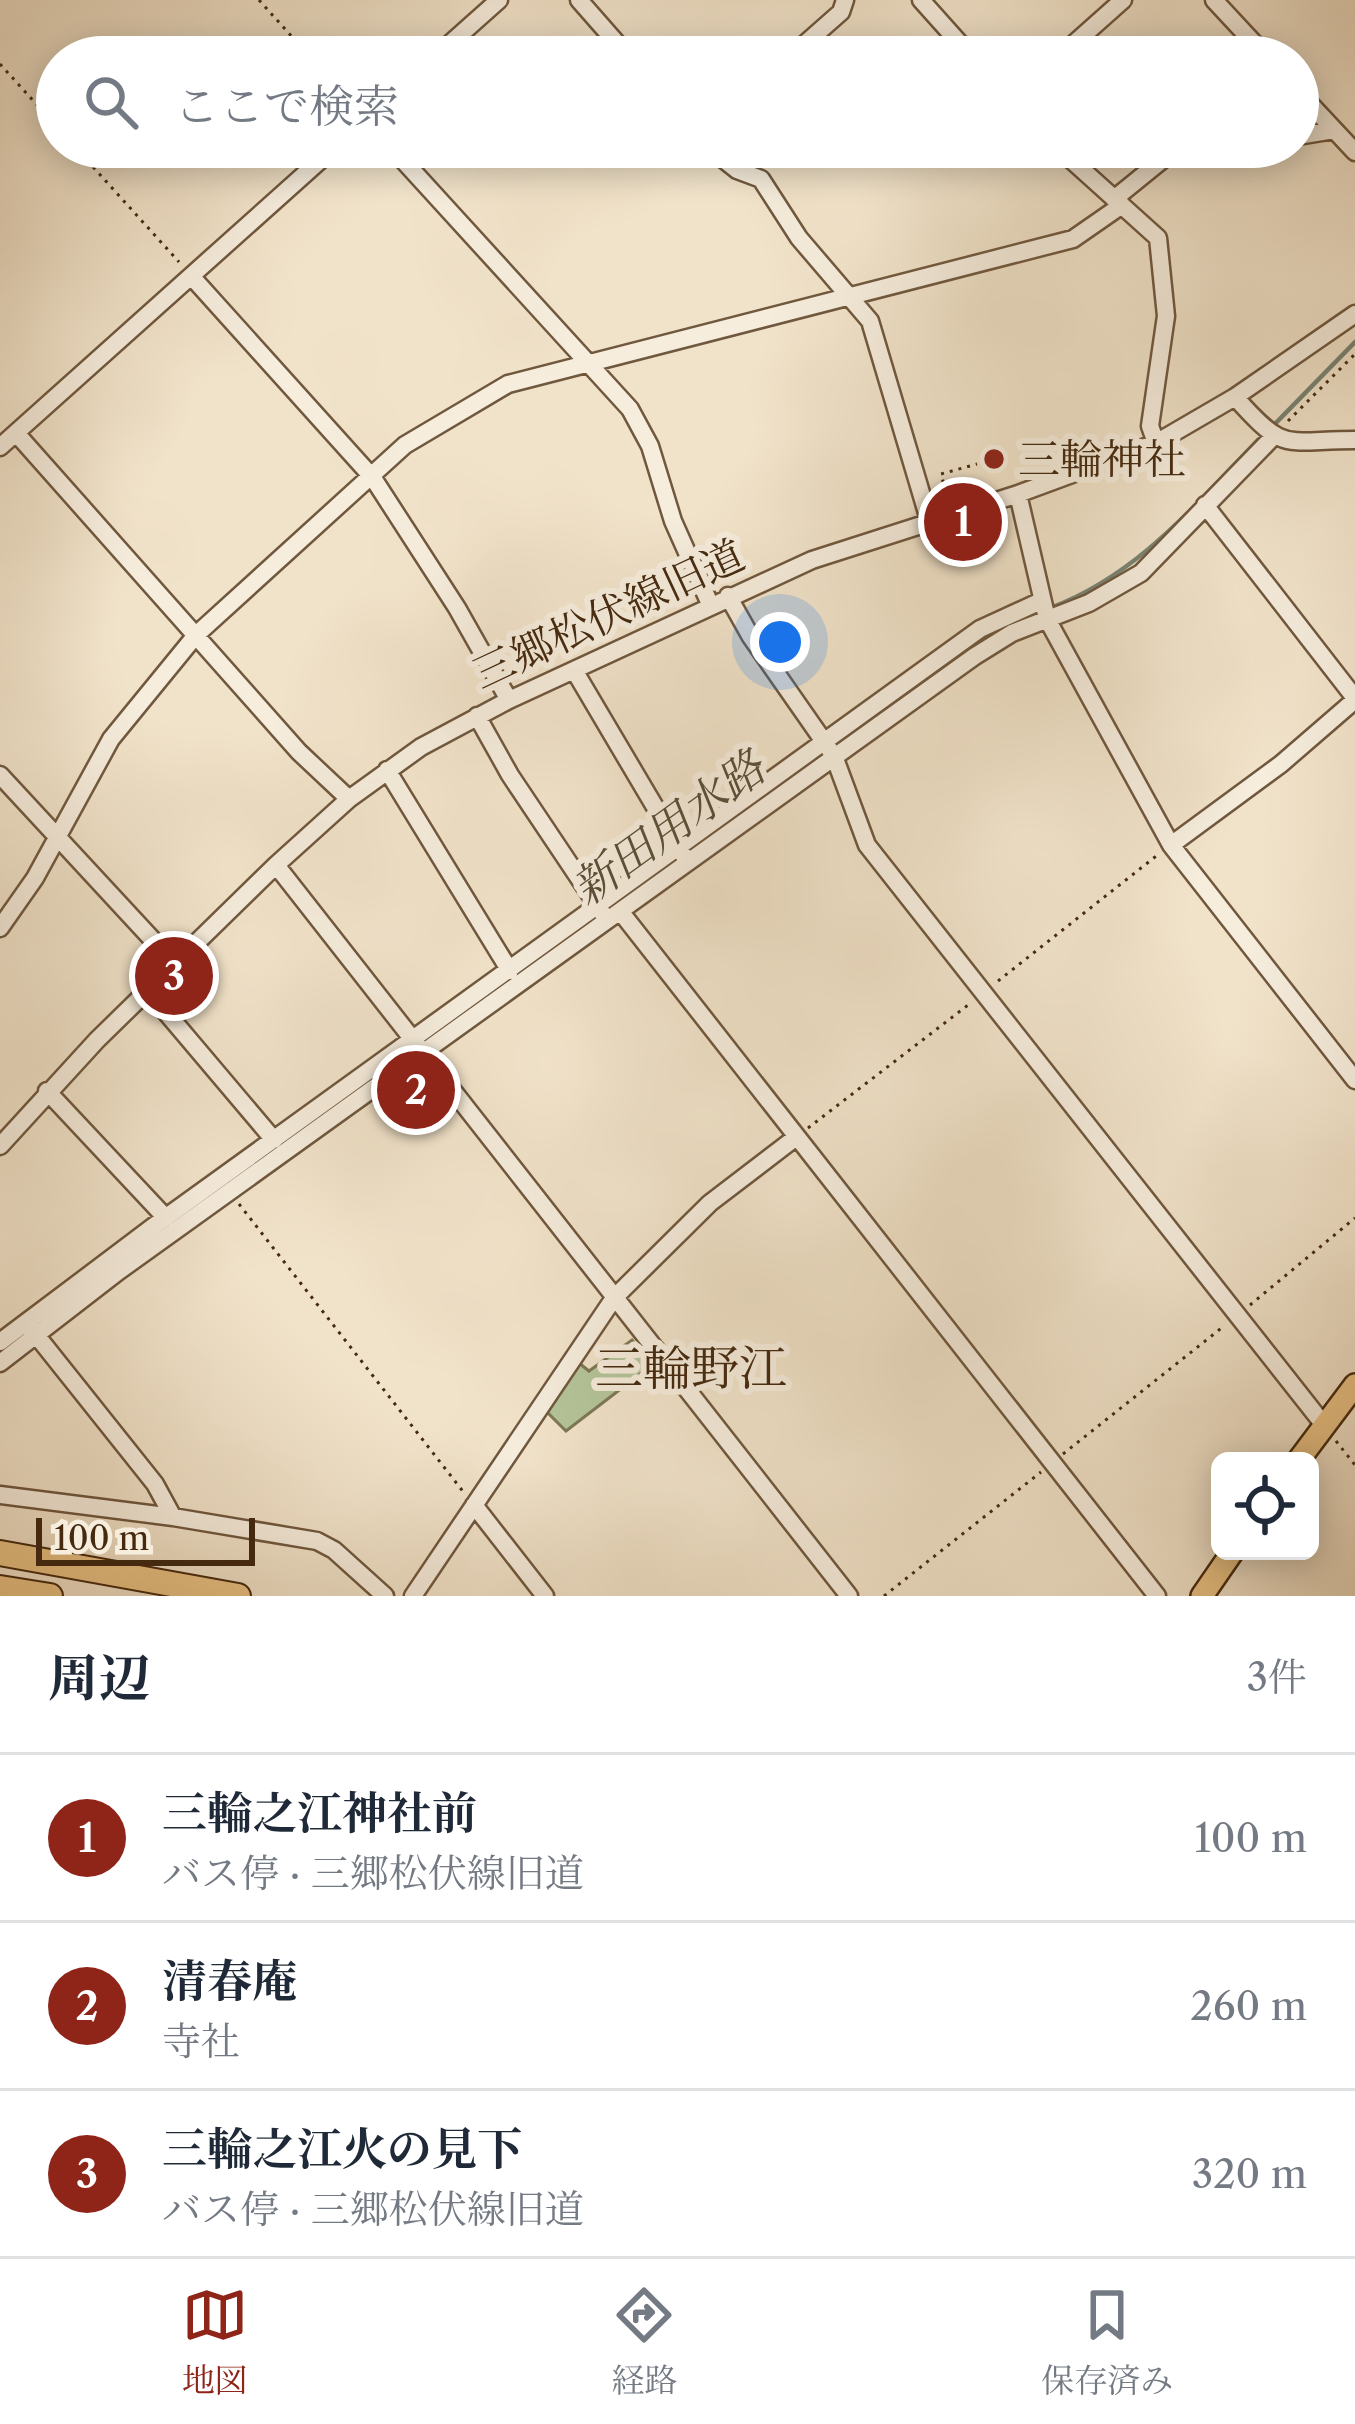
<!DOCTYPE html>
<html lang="ja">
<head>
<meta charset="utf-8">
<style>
  :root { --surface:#fff; --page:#f2f2f3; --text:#1f2937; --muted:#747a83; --line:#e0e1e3; --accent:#8f2418 }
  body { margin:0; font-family:"Libre Caslon Text","Noto Serif JP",serif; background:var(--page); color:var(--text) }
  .controls { position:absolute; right:36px; bottom:36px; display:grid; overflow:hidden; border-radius:18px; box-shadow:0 6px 30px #0003 }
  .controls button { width:108px; height:108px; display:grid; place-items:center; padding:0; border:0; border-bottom:3px solid var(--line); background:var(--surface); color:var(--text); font:60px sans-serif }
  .scale { position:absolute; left:36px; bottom:30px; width:219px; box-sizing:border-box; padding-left:12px; border:6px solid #452a10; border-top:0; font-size:33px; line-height:42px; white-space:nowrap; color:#452a10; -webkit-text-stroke:9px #f6eddd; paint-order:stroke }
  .you { position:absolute; left:780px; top:642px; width:42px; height:42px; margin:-30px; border:9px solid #fff; border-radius:50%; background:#1a73e8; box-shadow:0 0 0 18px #1a73e833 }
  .badge { display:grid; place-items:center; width:78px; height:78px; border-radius:50%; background:var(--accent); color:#fff; font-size:39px; font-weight:700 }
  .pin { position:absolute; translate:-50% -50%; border:6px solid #fff; box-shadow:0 3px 12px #0006 }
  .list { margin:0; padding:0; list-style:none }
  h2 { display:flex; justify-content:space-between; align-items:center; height:156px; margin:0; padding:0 48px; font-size:51px }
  h2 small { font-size:39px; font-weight:400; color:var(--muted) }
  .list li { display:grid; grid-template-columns:78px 1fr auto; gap:36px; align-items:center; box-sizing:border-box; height:168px; padding:0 48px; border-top:3px solid var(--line) }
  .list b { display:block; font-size:45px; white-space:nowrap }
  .list p { margin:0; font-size:39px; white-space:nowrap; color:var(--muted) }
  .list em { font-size:39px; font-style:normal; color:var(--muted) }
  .icon { flex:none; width:66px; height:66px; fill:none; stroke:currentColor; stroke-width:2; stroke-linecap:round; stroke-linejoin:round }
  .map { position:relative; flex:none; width:1355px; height:1596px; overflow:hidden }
  .search { position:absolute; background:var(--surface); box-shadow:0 6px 30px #0003; left:36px; right:36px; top:36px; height:132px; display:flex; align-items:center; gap:30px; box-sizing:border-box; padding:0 42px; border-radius:66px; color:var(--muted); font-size:45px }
  .sheet { height:660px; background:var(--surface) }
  nav { display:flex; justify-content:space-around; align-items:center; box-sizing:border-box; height:168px; border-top:3px solid var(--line); background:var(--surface); font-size:33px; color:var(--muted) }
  nav a { display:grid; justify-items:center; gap:6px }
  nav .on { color:var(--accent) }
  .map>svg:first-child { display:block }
</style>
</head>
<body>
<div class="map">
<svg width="1355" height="1596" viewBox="0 0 1355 1596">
  <rect width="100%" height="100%" fill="#f1e3ca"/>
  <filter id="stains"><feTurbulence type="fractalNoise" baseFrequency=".00167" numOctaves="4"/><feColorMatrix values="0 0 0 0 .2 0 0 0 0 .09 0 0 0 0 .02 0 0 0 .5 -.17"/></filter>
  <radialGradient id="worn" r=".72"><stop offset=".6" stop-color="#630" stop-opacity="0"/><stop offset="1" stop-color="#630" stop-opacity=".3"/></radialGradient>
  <path fill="#b5c59b" stroke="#7d7856" stroke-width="3" d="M632 1340 652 1365 566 1431 544 1409 579 1363 589 1371Z"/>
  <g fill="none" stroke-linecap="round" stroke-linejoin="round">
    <path stroke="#798372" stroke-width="4.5" d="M1271 428 1355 342
      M1050 608C1137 576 1195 505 1258 440
      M979 639 1040 612
      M284 1142 581 928"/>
    <defs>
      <path id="minor" d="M579 0 629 57
        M921 0 972 57
        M1214 0 1267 57
        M435 57 499 0
        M790 57 841 12 845 0
        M1059 57 1123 0
        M1298 91 1355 152
        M1298 136 1334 130
        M391 147 630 409 650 446 673 521 710 604
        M708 147 737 170 761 179 799 238 870 321 930 523
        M1057 147 1158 238 1166 316 1150 426 1156 443
        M1114 199 1167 156 1226 147
        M192 277 373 478 457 608 509 700
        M1235 397C1286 454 1283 440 1355 440
        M16 433 299 752 349 799
        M0 447 335 147
        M1018 494 1047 619 1171 845 1355 1080
        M1205 505 1355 698
        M728 596 751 637 834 756 867 845 1324 1425
        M574 670 684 856
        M477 716 510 775 603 914
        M387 770 510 971
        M0 775 175 964
        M1171 845 1281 764 1355 700
        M276 865 849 1596
        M620 911 1157 1596
        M0 928 35 878 111 739 196 635 405 445 508 384 1073 239 1122 205
        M148 991 274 1140
        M47 1091 166 1218
        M0 1146 97 1040 276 865 349 799 421 747 509 700 812 560 1018 494 1156 443 1235 397 1355 314
        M29 1326 155 1484 173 1517
        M0 1342 154 1226 980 629 1041 601
        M0 1363 119 1271 975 656 1012 633 1089 603 1141 573 1272 438
        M0 1495 173 1517 317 1541 334 1550 385 1596
        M474 1505 545 1596
        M413 1596 614 1298 710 1203 795 1138"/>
      <path id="major" d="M1298 1461 1355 1385
        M1202 1596 1233 1551"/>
      <path id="highway" d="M0 1553 238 1596
        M0 1588 50 1596"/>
    </defs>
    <use href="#minor" stroke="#70583e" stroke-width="21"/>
    <use href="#major" stroke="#452a10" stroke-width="26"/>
    <use href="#highway" stroke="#452a10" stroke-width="28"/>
    <path stroke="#452a10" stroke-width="3" stroke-dasharray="3 6" stroke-linecap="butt" d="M259 0 310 57
      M0 64 57 127
      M75 147 179 262
      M1288 421 1355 354
      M948 500 941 474 977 464
      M998 981 1160 853
      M808 1128 972 1002
      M239 1204 465 1494
      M1250 1305 1355 1218
      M1336 1441 1355 1465
      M1063 1454 1224 1326
      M884 1596 1041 1472"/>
    <use href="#minor" stroke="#f6eddd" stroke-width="16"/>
    <use href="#major" stroke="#e8c285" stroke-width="21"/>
    <use href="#highway" stroke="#e8c285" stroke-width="24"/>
  </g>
  <circle fill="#8f2418" stroke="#f6eddd" stroke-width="4.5" cx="994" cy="459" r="12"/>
  <g text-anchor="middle" stroke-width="12" stroke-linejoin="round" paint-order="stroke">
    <g font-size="42" fill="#452a10" stroke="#f6eddd" text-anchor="start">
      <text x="1018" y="474">三輪神社</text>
    </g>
    <g font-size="42" fill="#452a10" stroke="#f6eddd">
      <text transform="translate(608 614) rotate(-25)" y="15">三郷松伏線旧道</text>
    </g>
    <g font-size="45" font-style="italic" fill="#5a4f39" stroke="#f6eddd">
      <text transform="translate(668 828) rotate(-36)" y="16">新田用水路</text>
    </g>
    <g font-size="48" fill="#452a10" stroke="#f6eddd">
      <text x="691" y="1385">三輪野江</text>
    </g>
  </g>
  <rect width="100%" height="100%" filter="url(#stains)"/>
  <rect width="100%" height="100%" fill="url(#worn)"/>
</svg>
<div class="controls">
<button><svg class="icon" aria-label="locate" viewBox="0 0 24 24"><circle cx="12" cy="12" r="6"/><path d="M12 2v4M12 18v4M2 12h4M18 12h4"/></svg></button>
</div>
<div class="scale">100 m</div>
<div class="you"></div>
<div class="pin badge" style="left:963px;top:522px">1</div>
<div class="pin badge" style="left:416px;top:1090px">2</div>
<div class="pin badge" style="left:174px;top:976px">3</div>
<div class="search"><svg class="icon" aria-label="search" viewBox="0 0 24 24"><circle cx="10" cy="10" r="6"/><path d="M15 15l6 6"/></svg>ここで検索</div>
</div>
<section class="sheet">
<h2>周辺<small>3件</small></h2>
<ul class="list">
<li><span class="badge">1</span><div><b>三輪之江神社前</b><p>バス停 · 三郷松伏線旧道</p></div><em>100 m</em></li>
<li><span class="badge">2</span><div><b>清春庵</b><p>寺社</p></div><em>260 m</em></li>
<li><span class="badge">3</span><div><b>三輪之江火の見下</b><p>バス停 · 三郷松伏線旧道</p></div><em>320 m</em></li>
</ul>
</section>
<nav>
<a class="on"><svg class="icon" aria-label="map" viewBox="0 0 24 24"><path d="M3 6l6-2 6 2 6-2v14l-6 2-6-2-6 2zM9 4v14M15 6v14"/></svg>地図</a>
<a><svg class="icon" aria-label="directions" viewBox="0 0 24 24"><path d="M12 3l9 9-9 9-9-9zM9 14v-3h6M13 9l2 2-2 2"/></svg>経路</a>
<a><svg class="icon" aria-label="saved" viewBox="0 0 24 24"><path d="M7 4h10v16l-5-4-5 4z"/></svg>保存済み</a>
</nav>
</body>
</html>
